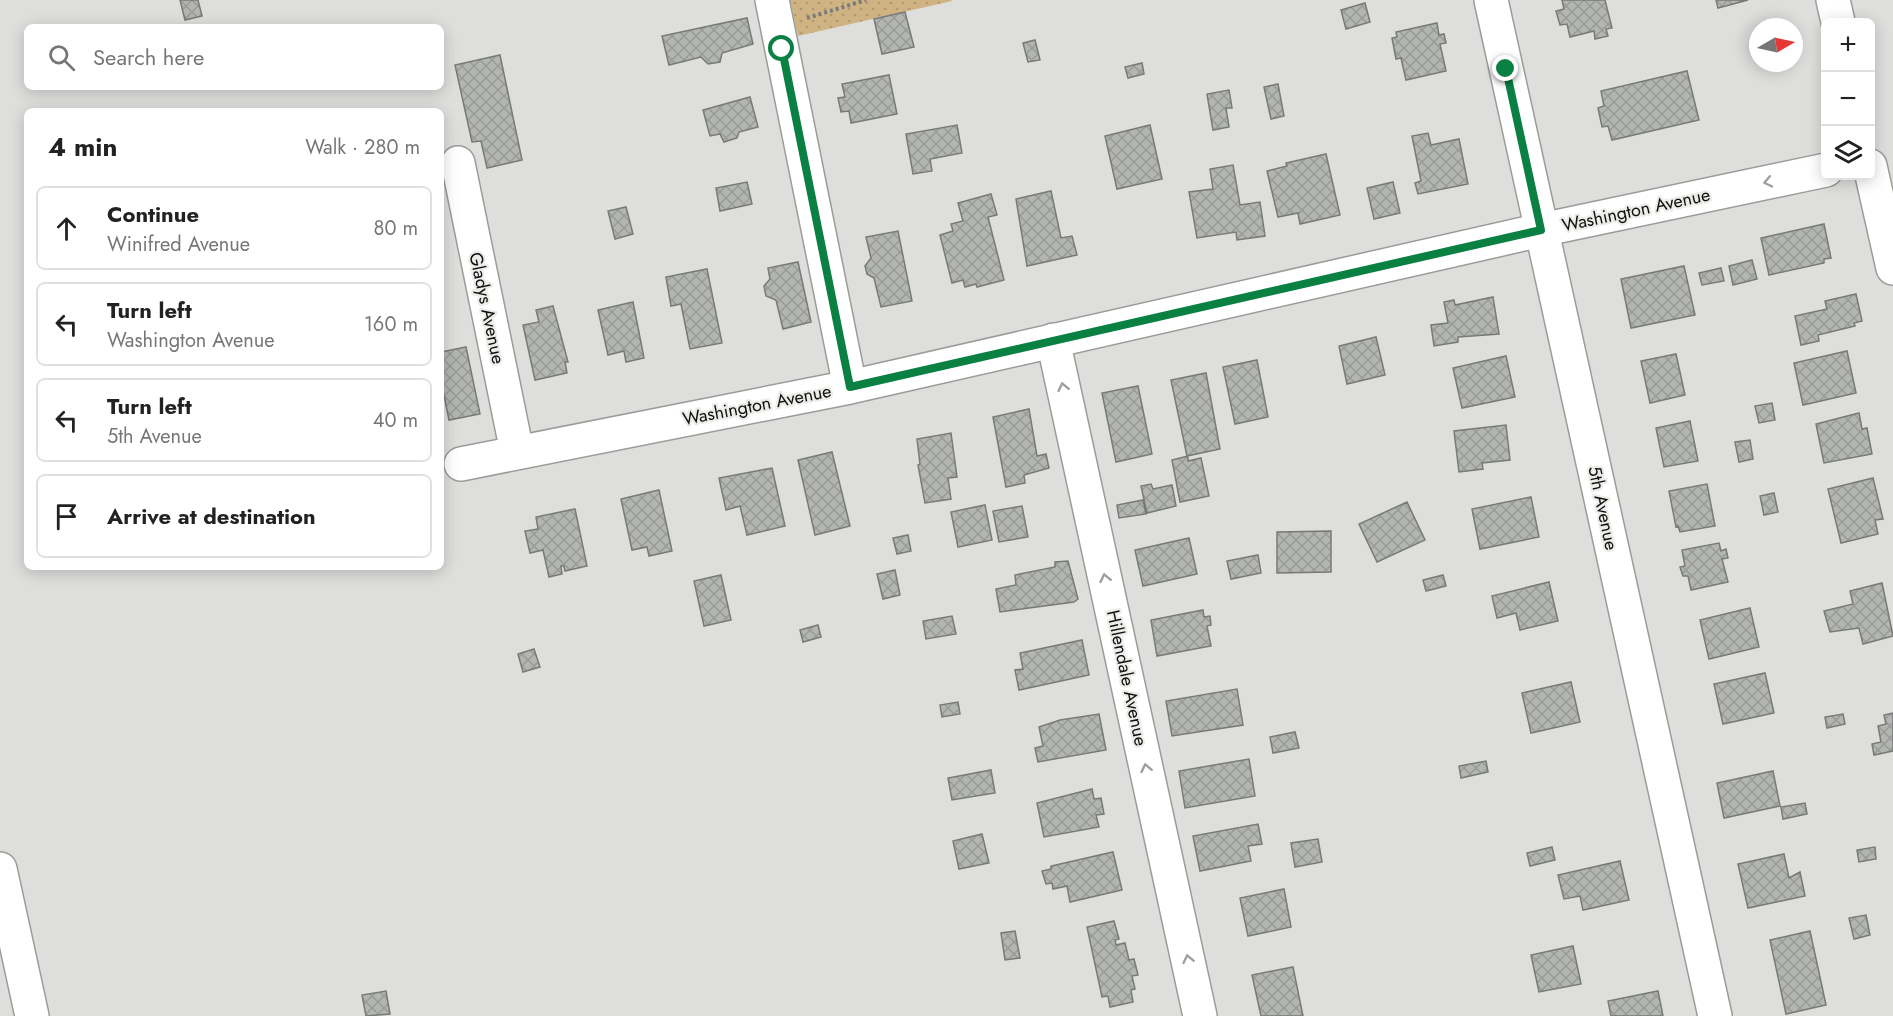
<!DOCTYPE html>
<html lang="en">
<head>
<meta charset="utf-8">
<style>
  :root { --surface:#fff; --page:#f2f2f2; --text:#222; --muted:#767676; --line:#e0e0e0 }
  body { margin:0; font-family:Jost,sans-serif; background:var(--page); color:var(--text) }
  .controls { position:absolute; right:18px; top:18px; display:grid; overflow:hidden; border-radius:9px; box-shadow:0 3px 15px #0003 }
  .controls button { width:54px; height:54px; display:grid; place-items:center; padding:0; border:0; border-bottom:2px solid var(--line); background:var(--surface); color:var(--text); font:30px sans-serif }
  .compass { position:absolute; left:1749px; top:18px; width:54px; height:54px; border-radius:50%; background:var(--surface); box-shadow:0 3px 15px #0003; rotate:81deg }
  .stop { position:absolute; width:18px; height:18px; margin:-14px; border:4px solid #0b8043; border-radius:50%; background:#fff }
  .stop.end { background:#0b8043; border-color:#fff; box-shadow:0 2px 6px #0008 }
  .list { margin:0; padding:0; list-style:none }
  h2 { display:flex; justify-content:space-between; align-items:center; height:78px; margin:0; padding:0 24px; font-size:26px }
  h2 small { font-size:20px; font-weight:400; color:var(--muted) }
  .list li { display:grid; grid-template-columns:39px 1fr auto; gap:18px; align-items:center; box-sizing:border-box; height:84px; margin:0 12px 12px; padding:0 12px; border:2px solid var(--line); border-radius:9px }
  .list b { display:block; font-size:22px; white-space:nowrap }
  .list p { margin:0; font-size:20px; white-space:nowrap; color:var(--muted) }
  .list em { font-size:20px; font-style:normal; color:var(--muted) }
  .icon { flex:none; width:33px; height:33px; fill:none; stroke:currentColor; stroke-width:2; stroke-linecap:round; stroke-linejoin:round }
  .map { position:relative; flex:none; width:1893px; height:1016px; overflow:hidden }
  .search { position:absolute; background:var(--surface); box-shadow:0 3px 15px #0003; left:24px; top:24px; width:420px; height:66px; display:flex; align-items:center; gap:15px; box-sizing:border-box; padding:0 21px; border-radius:9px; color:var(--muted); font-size:22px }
  .panel { position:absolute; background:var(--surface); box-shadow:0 3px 15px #0003; left:24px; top:108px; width:420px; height:462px; border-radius:9px }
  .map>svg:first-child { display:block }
</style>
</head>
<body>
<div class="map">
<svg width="1893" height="1016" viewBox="0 0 1893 1016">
  <defs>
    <pattern id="green-dots" width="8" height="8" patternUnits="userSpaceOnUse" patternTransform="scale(1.5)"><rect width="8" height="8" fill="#d0b383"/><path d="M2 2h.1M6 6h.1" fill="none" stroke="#b19970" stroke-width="1.8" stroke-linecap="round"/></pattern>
    <pattern id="building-cross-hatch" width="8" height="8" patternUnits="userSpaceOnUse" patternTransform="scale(1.5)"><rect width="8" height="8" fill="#b2b5b2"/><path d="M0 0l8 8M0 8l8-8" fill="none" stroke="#989a98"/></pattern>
  </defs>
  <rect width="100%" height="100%" fill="#dedfdc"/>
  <path fill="url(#green-dots)" d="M790 0H951L952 1 798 36Z"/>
  <path fill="url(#building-cross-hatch)" stroke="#787a78" stroke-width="1.5" d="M180 0H198L202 16 185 20Z
    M1562 0H1605L1612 28 1606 29 1608 36 1595 39 1594 31 1570 37 1567 24 1560 25 1556 11 1564 9Z
    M1716 0H1748L1718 8Z
    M1365 3 1370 22 1346 29 1341 10Z
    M905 12 914 47 882 54 874 19Z
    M747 18 753 44 722 53 720 62 708 64 701 57 669 65 662 36Z
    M1437 23 1439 35 1444 34 1446 43 1440 44 1446 71 1406 80 1401 58 1396 59 1392 38 1397 37 1396 32Z
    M1035 40 1040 60 1028 62 1023 43Z
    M500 55 522 160 487 168 481 141 472 142 455 65Z
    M1142 63 1144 74 1128 78 1125 67Z
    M1687 71 1699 120 1612 140 1608 126 1602 127 1598 108 1604 106 1601 91Z
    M889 75 897 114 851 123 849 111 841 112 838 98 845 97 842 84Z
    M1278 84 1284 116 1271 119 1264 87Z
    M1229 90 1232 108H1226L1229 127 1213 130 1207 94Z
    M750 97 758 127 739 132 737 138 724 142 720 134 710 136 703 110Z
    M957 125 962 153 930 159 932 171 913 174 906 134Z
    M1150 125 1162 179 1117 189 1105 136Z
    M1428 133 1431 145 1459 139 1468 184 1418 194 1415 183 1421 181 1412 136Z
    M1326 154 1340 215 1300 224 1298 213 1278 217 1267 171 1287 166 1286 163Z
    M1233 165 1240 205 1260 202 1265 236 1237 240 1236 232 1197 238 1189 192 1213 189 1210 169Z
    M747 182 752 204 720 211 716 188Z
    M1393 182 1400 213 1374 219 1367 188Z
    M1051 191 1061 238 1072 236 1077 255 1027 266 1016 199Z
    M991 194 997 215 988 217 1004 280 977 287 976 284 965 287 963 280 952 283 940 235 953 231 951 224 963 221 958 203Z
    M626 207 633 234 615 239 608 211Z
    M1824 224 1831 258 1824 259V263L1769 275 1761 238Z
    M898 231 912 301 881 307 874 278 867 274 865 266 871 258 866 237Z
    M1752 260 1757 279 1733 285 1729 266Z
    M798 262 811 322 783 329 776 300 766 296 764 286 770 279 768 268Z
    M1684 266 1695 315 1631 328 1621 279Z
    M1721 268 1724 281 1702 285 1699 273Z
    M707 269 722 343 690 349 681 304 671 306 666 277Z
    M1856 294 1862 321 1854 323 1855 326 1818 335 1819 341 1801 345 1795 316 1827 309 1825 301Z
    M1493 297 1499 334 1458 337V342L1434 346 1431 325 1448 323 1444 302 1454 300 1455 305Z
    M633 302 644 358 626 362 624 351 608 355 598 310Z
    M553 306 568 362H565L567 373 535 380 523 325 539 322 536 310Z
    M1376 337 1385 375 1347 384 1339 346Z
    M466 347 480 414 449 420 441 381V352Z
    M1847 351 1856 393 1803 405 1794 363Z
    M1676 354 1685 395 1650 403 1641 361Z
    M1506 356 1515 397 1462 408 1453 368Z
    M1257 360 1268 417 1235 424 1223 367Z
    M1206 373 1220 449 1187 456 1171 380Z
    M1138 386 1152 454 1116 462 1102 393Z
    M1772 403 1775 420 1759 423 1755 406Z
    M1029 409 1037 456 1046 454 1049 468 1024 475 1025 483 1006 487 993 417Z
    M1859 413 1862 429 1867 428 1872 454 1824 463 1816 424Z
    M1690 421 1698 461 1664 467 1656 428Z
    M1506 425 1510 460 1482 463 1483 469 1459 472 1454 431Z
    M951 433 957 477 948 478 951 499 925 503 918 465 920 464 917 439Z
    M1750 440 1753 459 1739 462 1735 442Z
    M832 452 850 526 815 535 798 460Z
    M1188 456V461L1201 458 1209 496 1180 502 1172 460Z
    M772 468 785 526 747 535 740 506 726 510 719 478Z
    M1873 478 1883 519 1875 520 1878 534 1841 543 1828 489Z
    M1151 484 1153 489 1172 485 1176 506 1147 513 1141 486Z
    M1707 484 1715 526 1680 532 1678 526 1676 527 1669 491Z
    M659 490 672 551 649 556 647 547 632 550 621 499Z
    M1774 493 1778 512 1764 515 1760 496Z
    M1531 497 1539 537 1480 549 1472 509Z
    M1143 500 1146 514 1119 518 1117 505Z
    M1407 502 1425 540 1377 562 1359 524Z
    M985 505 992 540 958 547 951 512Z
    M1022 506 1028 537 999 542 993 511Z
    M575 509 587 566 565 571 564 566H561L562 574 549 577 543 550 530 553 525 531 538 529 536 517Z
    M1331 531V572L1277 573V532Z
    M908 535 911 551 897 554 893 538Z
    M1189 538 1197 574 1143 586 1135 550Z
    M1719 543 1721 551 1726 549 1728 558 1722 559 1728 582 1691 590 1688 576H1683L1680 567 1685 566 1682 550Z
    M1258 555 1261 573 1231 579 1227 561Z
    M1068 561 1078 599 1074 602 1000 612 996 589 1016 585 1015 575 1055 567V562Z
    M895 570 900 595 883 599 877 574Z
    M721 575 731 620 704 626 694 581Z
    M1443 575 1446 586 1426 591 1423 580Z
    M1549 582 1558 621 1520 630 1516 613 1497 618 1492 596Z
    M1882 583 1893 636 1863 644 1859 628 1830 632 1824 611 1853 604 1850 591Z
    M1750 608 1759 647 1709 659 1700 620Z
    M1203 610 1204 617 1210 616 1211 625 1207 626 1211 646 1157 656 1151 620Z
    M952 616 956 634 926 639 923 621Z
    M818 625 821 637 803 642 800 630Z
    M1082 640 1089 675 1019 690 1015 670 1023 669 1020 653Z
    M534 649 540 667 523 672 518 654Z
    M1765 673 1774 713 1723 724 1714 684Z
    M1571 682 1580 722 1531 733 1522 693Z
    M1237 689 1243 725 1172 736 1166 701Z
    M958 702 960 714 942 717 940 705Z
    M1893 713V751L1874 755 1872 744 1881 742 1878 726 1886 724 1884 715Z
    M1099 714 1106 750 1038 762 1035 748 1043 746 1039 727 1060 720Z
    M1843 714 1845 724 1827 728 1825 717Z
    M1295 732 1299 748 1273 753 1270 737Z
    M1249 759 1255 796 1185 808 1179 771Z
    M1486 761 1488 772 1461 778 1459 766Z
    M991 770 995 793 952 800 948 778Z
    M1773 771 1780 806 1724 818 1717 783Z
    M1092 789 1094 799 1101 798 1104 814 1096 815 1099 827 1044 837 1037 803Z
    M1805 803 1807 814 1783 819 1781 807Z
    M1258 824 1262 844 1248 846 1251 861 1200 871 1193 836Z
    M982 834 989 863 959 869 953 841Z
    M1318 839 1322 862 1295 867 1291 843Z
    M1552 847 1555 860 1530 866 1527 853Z
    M1875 847 1876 859 1859 862 1857 850Z
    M1113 852 1122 890 1070 902 1067 886 1053 889 1052 883 1046 884 1042 871 1051 869V866Z
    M1784 854 1789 878 1800 872 1805 896 1748 908 1738 864Z
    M1620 861 1629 900 1583 910 1580 896 1564 899 1558 875Z
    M1284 889 1291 927 1248 936 1240 898Z
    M1866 915 1870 935 1854 939 1849 918Z
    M1114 921 1119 939 1115 940 1116 945 1125 943 1129 960 1134 959 1138 975 1132 976 1135 989 1131 990 1133 1002 1110 1007 1108 996 1102 997 1087 927Z
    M1015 931 1020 958 1005 960 1001 933Z
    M1810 931 1826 1005 1786 1014 1770 940Z
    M1573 946 1581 984 1539 992 1531 955Z
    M1293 967 1303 1016H1261L1252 975Z
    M386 991 390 1014 366 1016 362 995Z
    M1658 991 1663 1016H1611L1608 1001Z"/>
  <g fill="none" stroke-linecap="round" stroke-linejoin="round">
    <defs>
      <path id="minor" d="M772 0 850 387
        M1491 0 1715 1016
        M1833 0 1838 22
        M458 163 517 452
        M1870 166 1893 268
        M1053 340 1200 1016
        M461 464 850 387 1541 230 1826 170
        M0 869 32 1016"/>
    </defs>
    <use href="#minor" stroke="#9b9c99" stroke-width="36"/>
    <path stroke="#7b7b79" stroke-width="4" stroke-dasharray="3 3" stroke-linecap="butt" d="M807 18 866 0"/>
    <use href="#minor" stroke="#fff" stroke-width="33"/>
  </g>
  <defs><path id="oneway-chevron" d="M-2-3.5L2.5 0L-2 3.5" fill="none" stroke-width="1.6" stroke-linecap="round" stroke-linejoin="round" transform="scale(1.5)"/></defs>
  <g stroke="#9f9f9f">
    <use href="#oneway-chevron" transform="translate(1768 182) rotate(168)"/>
    <use href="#oneway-chevron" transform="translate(1063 387) rotate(-102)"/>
    <use href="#oneway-chevron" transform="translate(1105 578) rotate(-102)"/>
    <use href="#oneway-chevron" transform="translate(1146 768) rotate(-102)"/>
    <use href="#oneway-chevron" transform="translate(1188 959) rotate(-102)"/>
  </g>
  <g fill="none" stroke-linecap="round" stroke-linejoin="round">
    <path stroke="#0b8043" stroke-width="8" d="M782 49 850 387 1541 230 1506 69"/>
  </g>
  <g text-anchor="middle" stroke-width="4.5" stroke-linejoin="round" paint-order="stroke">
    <g font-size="18" fill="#0f0f0e" stroke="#ebede9">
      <text transform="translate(1636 210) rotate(-12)" y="6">Washington Avenue</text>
      <text transform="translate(487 308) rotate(78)" y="6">Gladys Avenue</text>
      <text transform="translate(757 405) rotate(-11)" y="6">Washington Avenue</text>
      <text transform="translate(1603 508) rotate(78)" y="6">5th Avenue</text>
      <text transform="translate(1127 678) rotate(78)" y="6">Hillendale Avenue</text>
    </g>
  </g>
</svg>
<div class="controls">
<button>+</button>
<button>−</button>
<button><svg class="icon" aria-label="layers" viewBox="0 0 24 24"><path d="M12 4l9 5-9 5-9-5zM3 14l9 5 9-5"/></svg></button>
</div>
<svg class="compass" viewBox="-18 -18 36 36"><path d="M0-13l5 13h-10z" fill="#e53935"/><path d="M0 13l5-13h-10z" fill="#767676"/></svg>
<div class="stop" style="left:782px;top:49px"></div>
<div class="stop end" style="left:1506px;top:69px"></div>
<div class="search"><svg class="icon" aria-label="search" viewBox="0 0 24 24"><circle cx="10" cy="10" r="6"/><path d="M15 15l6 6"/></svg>Search here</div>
<section class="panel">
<h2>4 min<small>Walk · 280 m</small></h2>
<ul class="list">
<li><svg class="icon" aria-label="ahead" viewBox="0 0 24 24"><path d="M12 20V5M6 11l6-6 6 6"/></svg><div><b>Continue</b><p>Winifred Avenue</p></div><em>80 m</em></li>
<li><svg class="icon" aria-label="left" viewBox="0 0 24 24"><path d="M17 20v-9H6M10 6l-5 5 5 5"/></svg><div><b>Turn left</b><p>Washington Avenue</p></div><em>160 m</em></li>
<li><svg class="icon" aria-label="left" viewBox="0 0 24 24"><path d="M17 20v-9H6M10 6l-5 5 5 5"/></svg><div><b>Turn left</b><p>5th Avenue</p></div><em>40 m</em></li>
<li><svg class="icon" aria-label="arrive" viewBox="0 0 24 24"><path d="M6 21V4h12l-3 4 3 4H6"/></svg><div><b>Arrive at destination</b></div></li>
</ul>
</section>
</div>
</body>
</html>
